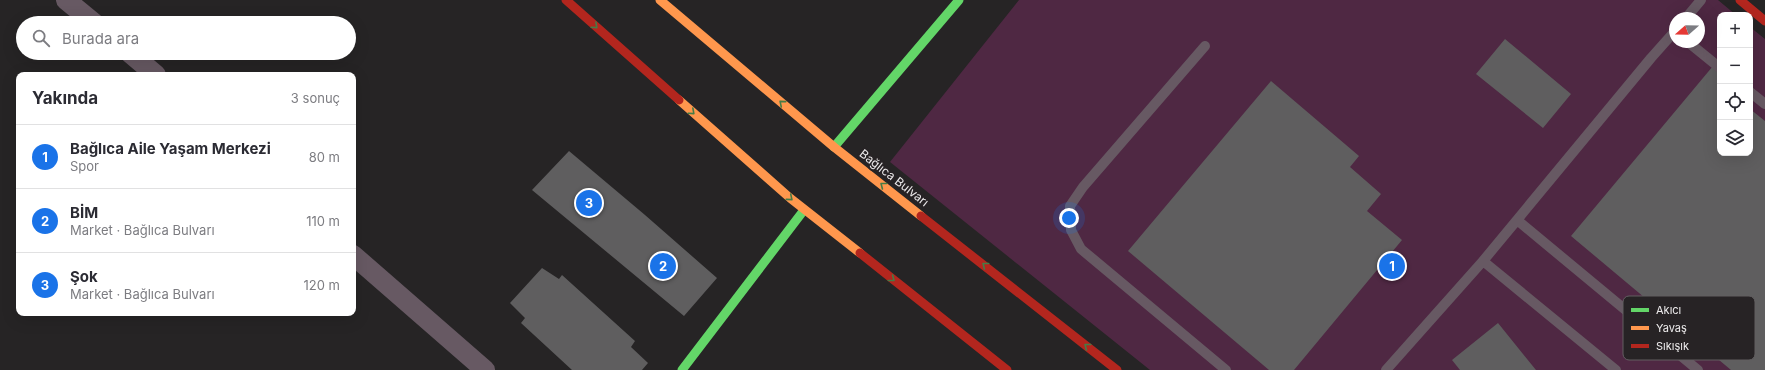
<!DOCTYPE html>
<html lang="tr">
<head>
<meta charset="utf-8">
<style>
  :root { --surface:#fff; --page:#f2f2f3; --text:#2b2b33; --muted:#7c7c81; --line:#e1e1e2; --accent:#1a73e8 }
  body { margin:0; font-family:Inter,sans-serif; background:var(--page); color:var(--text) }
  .controls { position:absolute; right:12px; top:12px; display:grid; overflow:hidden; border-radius:8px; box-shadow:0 4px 16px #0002 }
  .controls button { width:36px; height:36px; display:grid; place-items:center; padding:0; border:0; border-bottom:1px solid var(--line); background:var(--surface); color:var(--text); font:20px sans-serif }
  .compass { position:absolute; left:1669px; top:12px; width:36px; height:36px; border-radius:50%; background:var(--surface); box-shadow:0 4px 16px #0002; rotate:250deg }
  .you { position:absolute; left:1069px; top:218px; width:14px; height:14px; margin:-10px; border:3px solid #fff; border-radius:50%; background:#1a73e8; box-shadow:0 0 0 6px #1a73e833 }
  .badge { display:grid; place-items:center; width:26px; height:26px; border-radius:50%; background:var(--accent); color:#fff; font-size:13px; font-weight:700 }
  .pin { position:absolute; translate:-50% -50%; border:2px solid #fff; box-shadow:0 1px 4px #0006 }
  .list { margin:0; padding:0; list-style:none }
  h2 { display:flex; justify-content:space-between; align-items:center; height:52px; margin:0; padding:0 16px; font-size:17px }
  h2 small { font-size:13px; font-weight:400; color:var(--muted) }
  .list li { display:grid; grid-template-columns:26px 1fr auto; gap:12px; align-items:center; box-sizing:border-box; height:64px; padding:0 16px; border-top:1px solid var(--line) }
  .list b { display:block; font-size:15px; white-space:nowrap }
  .list p { margin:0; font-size:13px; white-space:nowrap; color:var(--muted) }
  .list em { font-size:13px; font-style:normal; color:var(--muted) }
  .icon { flex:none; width:22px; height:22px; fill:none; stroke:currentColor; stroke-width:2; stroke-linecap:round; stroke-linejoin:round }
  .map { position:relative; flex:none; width:1765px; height:370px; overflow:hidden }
  .search { position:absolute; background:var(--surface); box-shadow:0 4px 16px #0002; left:16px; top:16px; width:340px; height:44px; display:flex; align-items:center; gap:10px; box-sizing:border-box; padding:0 14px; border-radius:22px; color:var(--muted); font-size:15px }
  .panel { position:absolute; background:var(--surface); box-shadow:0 4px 16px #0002; left:16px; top:72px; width:340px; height:244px; border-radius:8px }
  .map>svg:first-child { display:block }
</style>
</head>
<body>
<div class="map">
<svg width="1765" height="370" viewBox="0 0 1765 370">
  <rect width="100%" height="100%" fill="#262425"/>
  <path fill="#4f2843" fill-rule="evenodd" d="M1019 0H1718L1736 15H1720V153H1750V27L1765 39V370H1150L890 162ZM1675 18H1699V42H1675Z"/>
  <path fill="#5f5e5f" d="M1505 39 1571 94 1543 128 1476 74Z
    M1713 66 1720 71V153H1750V109L1765 121V370H1731L1571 236Z
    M1271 81 1359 156 1350 167 1381 194 1367 211 1402 240 1294 370H1269L1128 251Z
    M569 151 645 215 717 278 684 316 532 190Z
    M542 268 559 279 562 275 635 341 631 347 648 363 642 370H572L521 323 525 318 510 303Z
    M1498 323 1536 370H1460L1452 360Z"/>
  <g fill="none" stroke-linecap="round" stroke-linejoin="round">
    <path stroke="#675963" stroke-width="10" d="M1686 18 1701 0
      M1688 42 1720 68
      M1205 46 1083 187 1070 206 1071 230 1081 249 1226 370
      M1750 92 1765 104
      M1517 220 1698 370
      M1483 261 1616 370
      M1386 370 1483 261 1651 58 1675 31"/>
    <path stroke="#675963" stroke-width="20" d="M66 0 94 23
      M130 53 156 75
      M353 255 485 370"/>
    <path stroke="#63d668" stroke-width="9" d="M834 147 959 0
      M682 370 804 210"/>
    <path stroke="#ff974d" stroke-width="9" d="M660 0 834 147 921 216
      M679 100 790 198 860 253"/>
    <path stroke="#b3261e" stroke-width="9" d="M566 0 679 100
      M1740 0 1765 21
      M921 216 1117 370
      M860 253 1007 370"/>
  </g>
  <defs><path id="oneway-chevron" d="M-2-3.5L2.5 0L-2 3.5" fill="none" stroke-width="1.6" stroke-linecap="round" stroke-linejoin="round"/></defs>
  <g stroke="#457c46">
    <use href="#oneway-chevron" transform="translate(595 26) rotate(42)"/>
    <use href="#oneway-chevron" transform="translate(782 103) rotate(-140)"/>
    <use href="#oneway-chevron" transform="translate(692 112) rotate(42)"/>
    <use href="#oneway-chevron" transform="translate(883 185) rotate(-142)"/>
    <use href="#oneway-chevron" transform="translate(790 198) rotate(40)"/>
    <use href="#oneway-chevron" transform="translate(985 265) rotate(-142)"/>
    <use href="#oneway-chevron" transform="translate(892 279) rotate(38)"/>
    <use href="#oneway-chevron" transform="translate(1087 346) rotate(-142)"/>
  </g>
  <g text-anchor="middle" stroke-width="4" stroke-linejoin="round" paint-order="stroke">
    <g font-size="12" fill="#edebec" stroke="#272325">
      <text transform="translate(894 178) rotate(38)" y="4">Bağlıca Bulvarı</text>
    </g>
  </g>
  <rect x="1623" y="296" width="132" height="64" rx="6" fill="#272325" stroke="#625f61" stroke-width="1"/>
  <rect x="1631" y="308" width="18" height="4" fill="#63d668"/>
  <rect x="1631" y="326" width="18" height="4" fill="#ff974d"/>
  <rect x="1631" y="344" width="18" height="4" fill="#b3261e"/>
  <g font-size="11" fill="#edebec">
    <text x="1656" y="314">Akıcı</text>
    <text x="1656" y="332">Yavaş</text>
    <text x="1656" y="350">Sıkışık</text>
  </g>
</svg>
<div class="controls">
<button>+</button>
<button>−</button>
<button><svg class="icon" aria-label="locate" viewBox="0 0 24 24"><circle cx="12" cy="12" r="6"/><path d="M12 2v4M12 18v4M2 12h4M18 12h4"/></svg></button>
<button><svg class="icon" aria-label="layers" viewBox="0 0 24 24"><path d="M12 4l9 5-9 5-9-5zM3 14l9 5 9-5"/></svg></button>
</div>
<svg class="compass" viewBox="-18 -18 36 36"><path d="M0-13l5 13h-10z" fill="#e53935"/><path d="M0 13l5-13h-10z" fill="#7c7c81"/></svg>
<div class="you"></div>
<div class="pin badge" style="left:1392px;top:266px">1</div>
<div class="pin badge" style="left:663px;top:266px">2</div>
<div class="pin badge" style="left:589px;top:203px">3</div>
<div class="search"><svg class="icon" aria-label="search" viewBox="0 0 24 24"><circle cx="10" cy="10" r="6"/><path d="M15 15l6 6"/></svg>Burada ara</div>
<section class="panel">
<h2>Yakında<small>3 sonuç</small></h2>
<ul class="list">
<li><span class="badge">1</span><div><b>Bağlıca Aile Yaşam Merkezi</b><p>Spor</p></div><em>80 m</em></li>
<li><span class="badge">2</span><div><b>BİM</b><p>Market · Bağlıca Bulvarı</p></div><em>110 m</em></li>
<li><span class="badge">3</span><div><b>Şok</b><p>Market · Bağlıca Bulvarı</p></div><em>120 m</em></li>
</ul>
</section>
</div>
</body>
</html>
